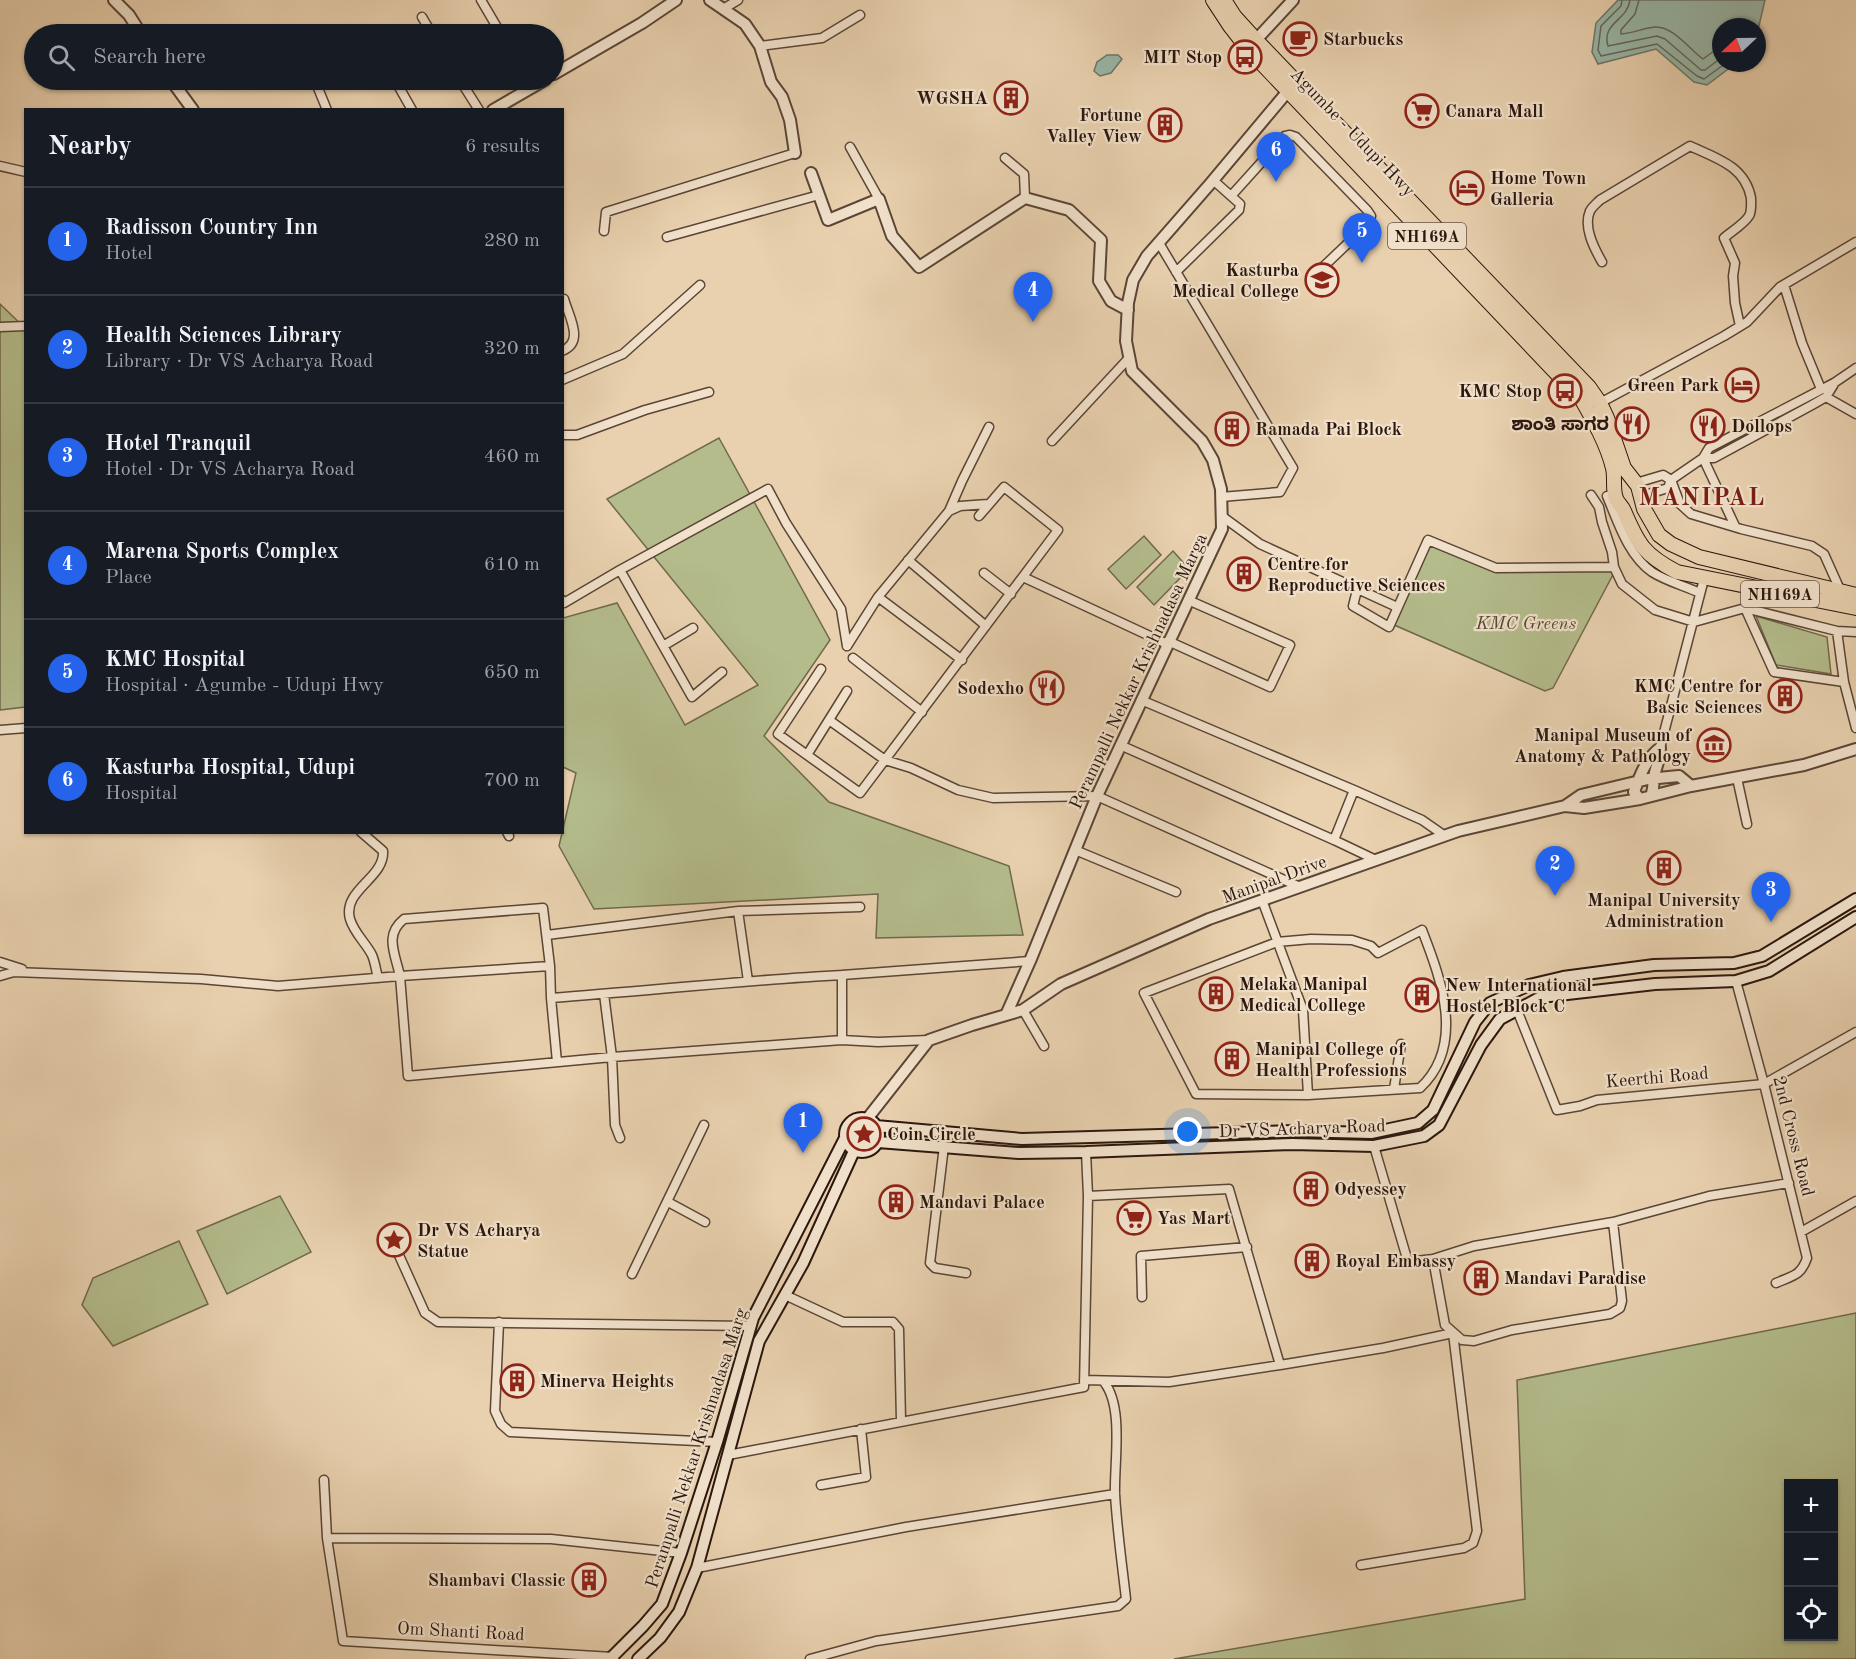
<!DOCTYPE html>
<html lang="en">
<head>
<meta charset="utf-8">
<style>
  :root { --surface:#171b24; --page:#242831; --text:#f1f3f6; --muted:#9ea1a6; --line:#363941; --accent:#2563eb }
  body { margin:0; font-family:"Old Standard TT","Noto Sans Kannada",serif; background:var(--page); color:var(--text) }
  .controls { position:absolute; right:18px; bottom:18px; display:grid; overflow:hidden; border-radius:0px; box-shadow:0 2px 4px #0004 }
  .controls button { width:54px; height:54px; display:grid; place-items:center; padding:0; border:0; border-bottom:2px solid var(--line); background:var(--surface); color:var(--text); font:30px sans-serif }
  .compass { position:absolute; left:1712px; top:18px; width:54px; height:54px; border-radius:50%; background:var(--surface); box-shadow:0 2px 4px #0004; rotate:248deg }
  .you { position:absolute; left:1188px; top:1132px; width:21px; height:21px; margin:-15px; border:4px solid #fff; border-radius:50%; background:#1a73e8; box-shadow:0 0 0 9px #1a73e833 }
  .badge { display:grid; place-items:center; width:39px; height:39px; border-radius:50%; background:var(--accent); color:#fff; font-size:20px; font-weight:700 }
  .pin { position:absolute; translate:-50% -50px; filter:drop-shadow(0 2px 3px #0008) }
  .pin::after { content:''; position:absolute; top:32px; width:21px; height:18px; background:inherit; clip-path:polygon(0 0,100% 0,50% 100%) }
  .list { margin:0; padding:0; list-style:none }
  h2 { display:flex; justify-content:space-between; align-items:center; height:78px; margin:0; padding:0 24px; font-size:26px }
  h2 small { font-size:20px; font-weight:400; color:var(--muted) }
  .list li { display:grid; grid-template-columns:39px 1fr auto; gap:18px; align-items:center; box-sizing:border-box; height:108px; padding:0 24px; border-top:2px solid var(--line) }
  .list b { display:block; font-size:22px; white-space:nowrap }
  .list p { margin:0; font-size:20px; white-space:nowrap; color:var(--muted) }
  .list em { font-size:20px; font-style:normal; color:var(--muted) }
  .icon { flex:none; width:33px; height:33px; fill:none; stroke:currentColor; stroke-width:2; stroke-linecap:round; stroke-linejoin:round }
  .map { position:relative; flex:none; width:1856px; height:1659px; overflow:hidden }
  .search { position:absolute; background:var(--surface); box-shadow:0 2px 4px #0004; left:24px; top:24px; width:540px; height:66px; display:flex; align-items:center; gap:15px; box-sizing:border-box; padding:0 21px; border-radius:33px; color:var(--muted); font-size:22px }
  .panel { position:absolute; background:var(--surface); box-shadow:0 2px 4px #0004; left:24px; top:108px; width:540px; height:726px; border-radius:0px }
  .map>svg:first-child { display:block }
</style>
</head>
<body>
<div class="map">
<svg width="1856" height="1659" viewBox="0 0 1856 1659">
  <rect width="100%" height="100%" fill="#e9d1af"/>
  <filter id="stains"><feTurbulence type="fractalNoise" baseFrequency=".00333" numOctaves="4"/><feColorMatrix values="0 0 0 0 .2 0 0 0 0 .09 0 0 0 0 .02 0 0 0 .5 -.17"/></filter>
  <radialGradient id="worn" r=".72"><stop offset=".6" stop-color="#630" stop-opacity="0"/><stop offset="1" stop-color="#630" stop-opacity=".3"/></radialGradient>
  <path fill="#b4bc8c" stroke="#70694c" stroke-width="1.5" fill-rule="evenodd" d="M0 304 26 329 25 707 0 710Z
    M719 438 830 640 764 736 829 802 1009 866 1023 935 876 938 878 894 594 909 559 846 576 773 563 767V618L617 603 685 725 758 685 607 499Z
    M1144 536 1161 555 1126 589 1108 569Z
    M1429 541 1495 568 1617 567 1553 688 1545 691 1392 624Z
    M1173 551 1189 569 1154 605 1137 587Z
    M1756 616 1827 637 1831 674 1776 665Z
    M280 1196 311 1252 227 1294 197 1231Z
    M179 1241 208 1304 113 1346 82 1305 93 1278Z
    M1856 1313V1659H1174L1525 1599 1517 1380ZM1788 1484H1834V1636H1788Z"/>
  <path fill="#98b7a8" stroke="#6c776a" stroke-width="1.5" d="M1618 0H1765L1757 34V27H1721V63H1736L1707 85 1694 82 1656 49 1598 64 1592 52 1596 23Z
    M1107 55H1118L1122 59 1111 73 1100 76 1094 71 1097 62Z"/>
  <g fill="none" stroke-linecap="round" stroke-linejoin="round">
    <path stroke="#62665a" stroke-width="1.5" d="M1622 0 1621 6 1601 26 1598 50 1601 56 1657 44 1697 76 1704 79 1726 63
      M1630 0C1628 20 1601 23 1608 46L1657 36 1665 39 1701 70H1705L1721 58
      M1639 0 1635 14 1621 30V34C1633 33 1644 28 1655 27 1673 26 1689 49 1703 59L1721 46"/>
    <defs>
      <path id="minor" d="M481 0 501 34
        M723 9 738 0
        M422 17 432 34
        M760 46 822 38 860 15
        M395 80 412 110
        M460 80 479 110
        M318 88 327 110
        M850 147 879 199
        M1005 158 1024 174 1025 198
        M0 166 26 172
        M1213 180 1231 196 1285 136 1290 135 1296 137 1367 210 1371 216 1365 227 1323 267
        M604 231 606 212 795 153
        M667 237 819 195
        M1159 243 1293 468 1280 492 1221 497
        M1602 262C1594 248 1583 227 1590 211 1592 207 1597 203 1600 200L1690 146C1716 158 1745 166 1751 198 1751 203 1752 211 1749 216 1744 224 1732 231 1724 238L1735 263 1733 276 1735 303 1740 326
        M1176 272 1239 210 1240 204 1231 196
        M1784 285 1802 343 1821 389
        M0 327 26 326
        M562 351C585 342 569 317 564 299
        M562 380 623 354 700 285
        M1826 397 1856 414
        M1600 403 1724 336 1747 322 1780 287 1856 242
        M562 435H577L645 410 709 392
        M1052 441 1128 359
        M1703 458H1714L1812 405 1826 397 1834 384
        M1703 458 1735 526
        M1671 480 1680 504 1691 514 1741 529 1812 546 1824 554 1841 592
        M1671 480 1703 458 1709 448 1834 383 1856 368
        M1636 483 1663 475 1671 480
        M1591 495 1599 507 1602 522 1612 552 1614 567 1622 584 1655 610 1694 622 1745 608 1774 672 1844 682 1856 728
        M1607 496C1618 522 1628 555 1652 572 1666 581 1685 586 1700 593
        M1642 496 1668 488 1671 480
        M949 511 962 481 989 427
        M1223 517 1260 544 1397 607
        M908 560 986 626
        M620 570 768 489 786 523 841 609 847 646
        M984 573 1011 594
        M1023 577 1167 644
        M1357 590 1353 606 1389 627 1428 540 1496 568 1614 567
        M878 597 962 660
        M562 600 564 603 620 570 692 697 722 672
        M1745 608 1837 631 1844 682
        M1837 631 1856 632
        M1168 641 1270 687 1290 645 1188 600
        M663 646 693 628
        M847 646 878 597 949 511 960 506 988 504
        M853 658 922 712
        M847 691 807 755 860 793 1058 530 1004 487 979 516
        M829 720 885 760 911 768 958 790 993 798 1097 796 1300 887
        M0 730 26 728
        M1120 745 1334 840 1354 790 1141 700
        M1660 748 1704 579
        M807 755 778 734 821 669
        M1737 778 1747 824
        M1354 790 1422 820 1445 836
        M361 832 383 851C385 878 342 890 350 919 354 933 366 943 372 955 375 962 376 970 378 978
        M507 832 509 836
        M1334 840 1376 860
        M1075 850 1176 892
        M1262 900 1303 1010 1308 1095 1420 1088C1466 1045 1441 979 1422 930L1378 953 1371 946 1352 940 1311 939 1277 942 1144 993 1196 1094 1308 1095
        M547 935 738 911
        M0 962 22 969
        M550 966 551 998C648 991 745 980 842 975V1040
        M842 975 1030 961
        M0 976 14 972 201 979 278 986 400 976C395 953 384 935 404 919L543 908 550 966 400 976 408 1076 612 1057 842 1040 878 1042 929 1040
        M748 981 738 911 860 907
        M1736 981 1764 1084 1807 1258C1801 1276 1792 1276 1776 1283
        M604 994 612 1057 615 1125 620 1138
        M551 998 557 1062
        M1023 1010 1044 1046
        M1517 1010 1557 1110 1580 1106 1597 1100 1764 1084 1856 1032
        M1394 1089 1401 1044
        M944 1146 930 1263 935 1268 966 1273
        M1374 1146 1408 1262 1433 1259 1474 1246 1613 1222 1709 1196 1789 1183
        M668 1202 705 1222
        M1801 1232 1856 1201
        M398 1253 425 1313 438 1322 750 1326
        M1433 1259 1445 1325 1462 1340 1474 1341 1512 1330 1610 1314 1620 1308 1622 1301 1613 1222
        M632 1274 704 1125
        M785 1295 843 1322H893L899 1329 901 1421
        M1142 1297 1141 1256 1247 1247
        M499 1322 495 1411 501 1424 510 1432 717 1442
        M1280 1365 1383 1348 1453 1333 1477 1531 1473 1543 1464 1548 1361 1565
        M1084 1380 1169 1382 1280 1365 1229 1189 1088 1196
        M728 1455 1084 1387 1088 1196 1086 1152
        M324 1480 327 1538 343 1641 613 1657 614 1659
        M821 1485 866 1477 861 1429
        M327 1538 551 1539 681 1553
        M697 1568 906 1527 1115 1494
        M810 1659 876 1641 1118 1606 1126 1599C1122 1564 1117 1529 1115 1494 1114 1462 1124 1407 1104 1382"/>
      <path id="tertiary" d="M114 0 129 15 141 34
        M710 0 745 24 760 46 771 82 782 97 790 120 795 153
        M1256 40 1293 0
        M554 74 642 23 676 0
        M171 80 193 110
        M493 110 545 80
        M811 173 828 220 879 199 892 236 919 267 1025 198 1069 210 1101 240 1099 281 1111 301 1128 310
        M1651 796C1654 789 1653 784 1654 777 1656 765 1660 761 1660 748
        M1640 799 1634 792C1640 775 1646 759 1660 748
        M1565 806 1581 795 1648 779 1679 776 1691 786
        M1006 1015 1023 1010 1061 984 1209 919 1458 831 1565 806 1584 808 1640 799 1691 786 1804 765 1856 749
        M867 1119 929 1040 972 1025 1006 1015 1030 961 1097 796 1222 529 1221 489 1213 460 1202 441 1132 371 1126 341 1128 303 1133 280 1147 256 1210 184 1288 91"/>
      <path id="secondary" d="M845 1135a17 17 0 1 1 34 0a17 17 0 1 1-34 0Z
        M876 1126 1022 1139 1294 1131 1371 1133 1418 1123 1433 1110 1475 1022 1490 1003 1529 985 1563 977 1654 965 1734 963 1762 956 1856 899
        M878 1142 1019 1153 1086 1152 1292 1144 1374 1146 1424 1136 1439 1125 1481 1045 1500 1019 1541 997 1655 984 1736 981 1769 971 1856 917
        M610 1659 643 1626 662 1604 681 1553 717 1442 753 1318 845 1138
        M638 1659 660 1638 679 1612 697 1568 759 1341 803 1263 854 1151"/>
      <path id="trunk" d="M1213 0 1230 26 1248 49 1582 400C1594 421 1607 444 1613 468 1615 477 1613 486 1615 495 1616 503 1622 505 1624 511 1638 544 1644 555 1677 572L1856 608
        M1224 0 1235 17 1256 40 1589 387 1600 403 1607 418 1624 468 1638 486 1644 509 1659 535 1671 544 1699 557 1856 595"/>
    </defs>
    <use href="#minor" stroke="#5a4536" stroke-width="11"/>
    <use href="#tertiary" stroke="#5a4536" stroke-width="14"/>
    <use href="#secondary" stroke="#2b160d" stroke-width="14"/>
    <use href="#trunk" stroke="#2b160d" stroke-width="16"/>
    <use href="#minor" stroke="#f1e1cb" stroke-width="8"/>
    <use href="#tertiary" stroke="#f1e1cb" stroke-width="10"/>
    <use href="#secondary" stroke="#f1e1cb" stroke-width="10"/>
    <use href="#trunk" stroke="#e9d1af" stroke-width="14"/>
  </g>
  <defs>
    <symbol id="cafe-ring" viewBox="-11 -11 22 22"><circle r="9.5" fill="#f1e1cb" stroke="#8f2418" stroke-width="1.5"/><path d="M-5.5-4.5H6V0H3Q3 3.5 0 3.5H-2.5Q-5.5 3.5-5.5 0ZM3-3.2v2h1.7v-2ZM-6 4.5H4V6H-6Z" fill="#8f2418"/></symbol>
    <symbol id="bus-ring" viewBox="-11 -11 22 22"><circle r="9.5" fill="#f1e1cb" stroke="#8f2418" stroke-width="1.5"/><path d="M-5-6H5V4H4V6H2V4H-2V6H-4V4H-5ZM-3.5-4V0h7V-4ZM-3.5 1.2v1.5H-2V1.2ZM2 1.2v1.5H3.5V1.2Z" fill="#8f2418"/></symbol>
    <symbol id="building-ring" viewBox="-11 -11 22 22"><circle r="9.5" fill="#f1e1cb" stroke="#8f2418" stroke-width="1.5"/><path d="M-4-6H4V6H1V3H-1V6H-4ZM-2.5-4.3h1.7v1.8h-1.7ZM.8-4.3h1.7v1.8H.8ZM-2.5-1h1.7V.8h-1.7ZM.8-1h1.7V.8H.8Z" fill="#8f2418"/></symbol>
    <symbol id="supermarket-ring" viewBox="-11 -11 22 22"><circle r="9.5" fill="#f1e1cb" stroke="#8f2418" stroke-width="1.5"/><path d="M-6-5.5h2.5l.6 2H6L4.5 2H-2.5L-4.4-4H-6ZM-1.5 3.2a1.3 1.3 0 1 0 .1 0ZM3 3.2a1.3 1.3 0 1 0 .1 0Z" fill="#8f2418"/></symbol>
    <symbol id="hotel-ring" viewBox="-11 -11 22 22"><circle r="9.5" fill="#f1e1cb" stroke="#8f2418" stroke-width="1.5"/><path d="M-6-4.5h1.5V1H6V5H4.5V3h-9V5H-6ZM-4 0a1.8 1.8 0 1 1 3.6 0ZM.5 0V-2.5h3Q6-2.5 6 0Z" fill="#8f2418"/></symbol>
    <symbol id="university-ring" viewBox="-11 -11 22 22"><circle r="9.5" fill="#f1e1cb" stroke="#8f2418" stroke-width="1.5"/><path d="M0-5L7-2L0 1L-7-2ZM-4 1L0 2.5L4 1V4Q0 6-4 4Z" fill="#8f2418"/></symbol>
    <symbol id="restaurant-ring" viewBox="-11 -11 22 22"><circle r="9.5" fill="#f1e1cb" stroke="#8f2418" stroke-width="1.5"/><path d="M-5-6h1v4h1v-4h1v4h1v-4h1v5L-1.5 .5V6h-2V.5L-5-1ZM5-6V6H3V1.5H1.5Q1.5-4 5-6Z" fill="#8f2418"/></symbol>
    <symbol id="museum-ring" viewBox="-11 -11 22 22"><circle r="9.5" fill="#f1e1cb" stroke="#8f2418" stroke-width="1.5"/><path d="M0-6L6-3V-2H-6V-3ZM-5-1h2V3h-2ZM-1-1h2V3h-2ZM3-1h2V3H3ZM-6 4H6V6H-6Z" fill="#8f2418"/></symbol>
    <symbol id="sight-ring" viewBox="-11 -11 22 22"><circle r="9.5" fill="#f1e1cb" stroke="#8f2418" stroke-width="1.5"/><path d="M0-6L1.8-2.2L6-1.7L2.9 1.2L3.7 5.4L0 3.3L-3.7 5.4L-2.9 1.2L-6-1.7L-1.8-2.2Z" fill="#8f2418"/></symbol>
  </defs>
  <g fill-rule="evenodd">
    <use href="#cafe-ring" x="1281" y="20" width="38" height="38"/>
    <use href="#bus-ring" x="1226" y="38" width="38" height="38"/>
    <use href="#building-ring" x="992" y="79" width="38" height="38"/>
    <use href="#supermarket-ring" x="1403" y="92" width="38" height="38"/>
    <use href="#building-ring" x="1146" y="106" width="38" height="38"/>
    <use href="#hotel-ring" x="1448" y="169" width="38" height="38"/>
    <use href="#university-ring" x="1303" y="261" width="38" height="38"/>
    <use href="#hotel-ring" x="1723" y="366" width="38" height="38"/>
    <use href="#bus-ring" x="1546" y="372" width="38" height="38"/>
    <use href="#restaurant-ring" x="1613" y="405" width="38" height="38"/>
    <use href="#restaurant-ring" x="1689" y="407" width="38" height="38"/>
    <use href="#building-ring" x="1213" y="410" width="38" height="38"/>
    <use href="#building-ring" x="1225" y="555" width="38" height="38"/>
    <use href="#restaurant-ring" x="1028" y="669" width="38" height="38"/>
    <use href="#building-ring" x="1766" y="677" width="38" height="38"/>
    <use href="#museum-ring" x="1695" y="726" width="38" height="38"/>
    <use href="#building-ring" x="1645" y="849" width="38" height="38"/>
    <use href="#building-ring" x="1197" y="975" width="38" height="38"/>
    <use href="#building-ring" x="1403" y="976" width="38" height="38"/>
    <use href="#building-ring" x="1213" y="1040" width="38" height="38"/>
    <use href="#sight-ring" x="845" y="1115" width="38" height="38"/>
    <use href="#building-ring" x="1292" y="1170" width="38" height="38"/>
    <use href="#building-ring" x="877" y="1183" width="38" height="38"/>
    <use href="#supermarket-ring" x="1115" y="1199" width="38" height="38"/>
    <use href="#sight-ring" x="375" y="1221" width="38" height="38"/>
    <use href="#building-ring" x="1293" y="1242" width="38" height="38"/>
    <use href="#building-ring" x="1462" y="1259" width="38" height="38"/>
    <use href="#building-ring" x="498" y="1362" width="38" height="38"/>
    <use href="#building-ring" x="570" y="1561" width="38" height="38"/>
  </g>
  <g text-anchor="middle" stroke-width="4.5" stroke-linejoin="round" paint-order="stroke">
    <g fill="#f1e1cb" stroke="#665346" stroke-width="1.5">
      <rect x="1388" y="223" width="78" height="26" rx="4.5"/>
      <rect x="1741" y="581" width="78" height="26" rx="4.5"/>
    </g>
    <g font-size="16" font-weight="bold" fill="#2b160d">
      <text x="1427" y="242">NH169A</text>
      <text x="1780" y="600">NH169A</text>
    </g>
    <g font-size="18" font-weight="bold" fill="#2b160d" stroke="#f1e1cb" text-anchor="start">
      <text x="1323" y="45">Starbucks</text>
      <text x="1222" y="63" text-anchor="end">MIT Stop</text>
      <text x="988" y="104" text-anchor="end">WGSHA</text>
      <text x="1445" y="117">Canara Mall</text>
      <text x="1142" y="121" text-anchor="end">Fortune<tspan x="1142" dy="21">Valley View</tspan></text>
      <text x="1490" y="184">Home Town<tspan x="1490" dy="21">Galleria</tspan></text>
      <text x="1299" y="276" text-anchor="end">Kasturba<tspan x="1299" dy="21">Medical College</tspan></text>
      <text x="1719" y="391" text-anchor="end">Green Park</text>
      <text x="1542" y="397" text-anchor="end">KMC Stop</text>
      <text x="1609" y="430" text-anchor="end">ಶಾಂತಿ ಸಾಗರ</text>
      <text x="1731" y="432">Dollops</text>
      <text x="1255" y="435">Ramada Pai Block</text>
      <text x="1267" y="570">Centre for<tspan x="1267" dy="21">Reproductive Sciences</tspan></text>
      <text x="1762" y="692" text-anchor="end">KMC Centre for<tspan x="1762" dy="21">Basic Sciences</tspan></text>
      <text x="1024" y="694" text-anchor="end">Sodexho</text>
      <text x="1691" y="741" text-anchor="end">Manipal Museum of<tspan x="1691" dy="21">Anatomy &amp; Pathology</tspan></text>
      <text x="1664" y="906" text-anchor="middle">Manipal University<tspan x="1664" dy="21">Administration</tspan></text>
      <text x="1239" y="990">Melaka Manipal<tspan x="1239" dy="21">Medical College</tspan></text>
      <text x="1445" y="991">New International<tspan x="1445" dy="21">Hostel Block C</tspan></text>
      <text x="1255" y="1055">Manipal College of<tspan x="1255" dy="21">Health Professions</tspan></text>
      <text x="887" y="1140">Coin Circle</text>
      <text x="1334" y="1195">Odyessey</text>
      <text x="919" y="1208">Mandavi Palace</text>
      <text x="1157" y="1224">Yas Mart</text>
      <text x="417" y="1236">Dr VS Acharya<tspan x="417" dy="21">Statue</tspan></text>
      <text x="1335" y="1267">Royal Embassy</text>
      <text x="1504" y="1284">Mandavi Paradise</text>
      <text x="540" y="1387">Minerva Heights</text>
      <text x="566" y="1586" text-anchor="end">Shambavi Classic</text>
    </g>
    <g font-size="18" fill="#2b160d" stroke="#f1e1cb">
      <text transform="translate(1353 132) rotate(46)" y="6">Agumbe - Udupi Hwy</text>
      <text transform="translate(1138 671) rotate(-65)" y="6">Perampalli Nekkar Krishnadasa Marga</text>
      <text transform="translate(1274 879) rotate(-20)" y="6">Manipal Drive</text>
      <text transform="translate(1657 1077) rotate(-5)" y="6">Keerthi Road</text>
      <text transform="translate(1302 1128) rotate(-2)" y="6">Dr VS Acharya Road</text>
      <text transform="translate(1794 1136) rotate(76)" y="6">2nd Cross Road</text>
      <text transform="translate(696 1448) rotate(-72)" y="6">Perampalli Nekkar Krishnadasa Marg</text>
      <text transform="translate(461 1631) rotate(3)" y="6">Om Shanti Road</text>
    </g>
    <g font-size="18" font-style="italic" fill="#544833" stroke="#f1e1cb">
      <text x="1526" y="629">KMC Greens</text>
    </g>
    <g font-size="24" font-weight="bold" letter-spacing="1.5" fill="#7a1f14" stroke="#f1e1cb">
      <text x="1702" y="505">MANIPAL</text>
    </g>
  </g>
  <rect width="100%" height="100%" filter="url(#stains)"/>
  <rect width="100%" height="100%" fill="url(#worn)"/>
</svg>
<div class="controls">
<button>+</button>
<button>−</button>
<button><svg class="icon" aria-label="locate" viewBox="0 0 24 24"><circle cx="12" cy="12" r="6"/><path d="M12 2v4M12 18v4M2 12h4M18 12h4"/></svg></button>
</div>
<svg class="compass" viewBox="-18 -18 36 36"><path d="M0-13l5 13h-10z" fill="#e53935"/><path d="M0 13l5-13h-10z" fill="#9ea1a6"/></svg>
<div class="you"></div>
<div class="pin badge" style="left:803px;top:1153px">1</div>
<div class="pin badge" style="left:1555px;top:896px">2</div>
<div class="pin badge" style="left:1771px;top:922px">3</div>
<div class="pin badge" style="left:1033px;top:322px">4</div>
<div class="pin badge" style="left:1362px;top:263px">5</div>
<div class="pin badge" style="left:1276px;top:182px">6</div>
<div class="search"><svg class="icon" aria-label="search" viewBox="0 0 24 24"><circle cx="10" cy="10" r="6"/><path d="M15 15l6 6"/></svg>Search here</div>
<section class="panel">
<h2>Nearby<small>6 results</small></h2>
<ul class="list">
<li><span class="badge">1</span><div><b>Radisson Country Inn</b><p>Hotel</p></div><em>280 m</em></li>
<li><span class="badge">2</span><div><b>Health Sciences Library</b><p>Library · Dr VS Acharya Road</p></div><em>320 m</em></li>
<li><span class="badge">3</span><div><b>Hotel Tranquil</b><p>Hotel · Dr VS Acharya Road</p></div><em>460 m</em></li>
<li><span class="badge">4</span><div><b>Marena Sports Complex</b><p>Place</p></div><em>610 m</em></li>
<li><span class="badge">5</span><div><b>KMC Hospital</b><p>Hospital · Agumbe - Udupi Hwy</p></div><em>650 m</em></li>
<li><span class="badge">6</span><div><b>Kasturba Hospital, Udupi</b><p>Hospital</p></div><em>700 m</em></li>
</ul>
</section>
</div>
</body>
</html>
